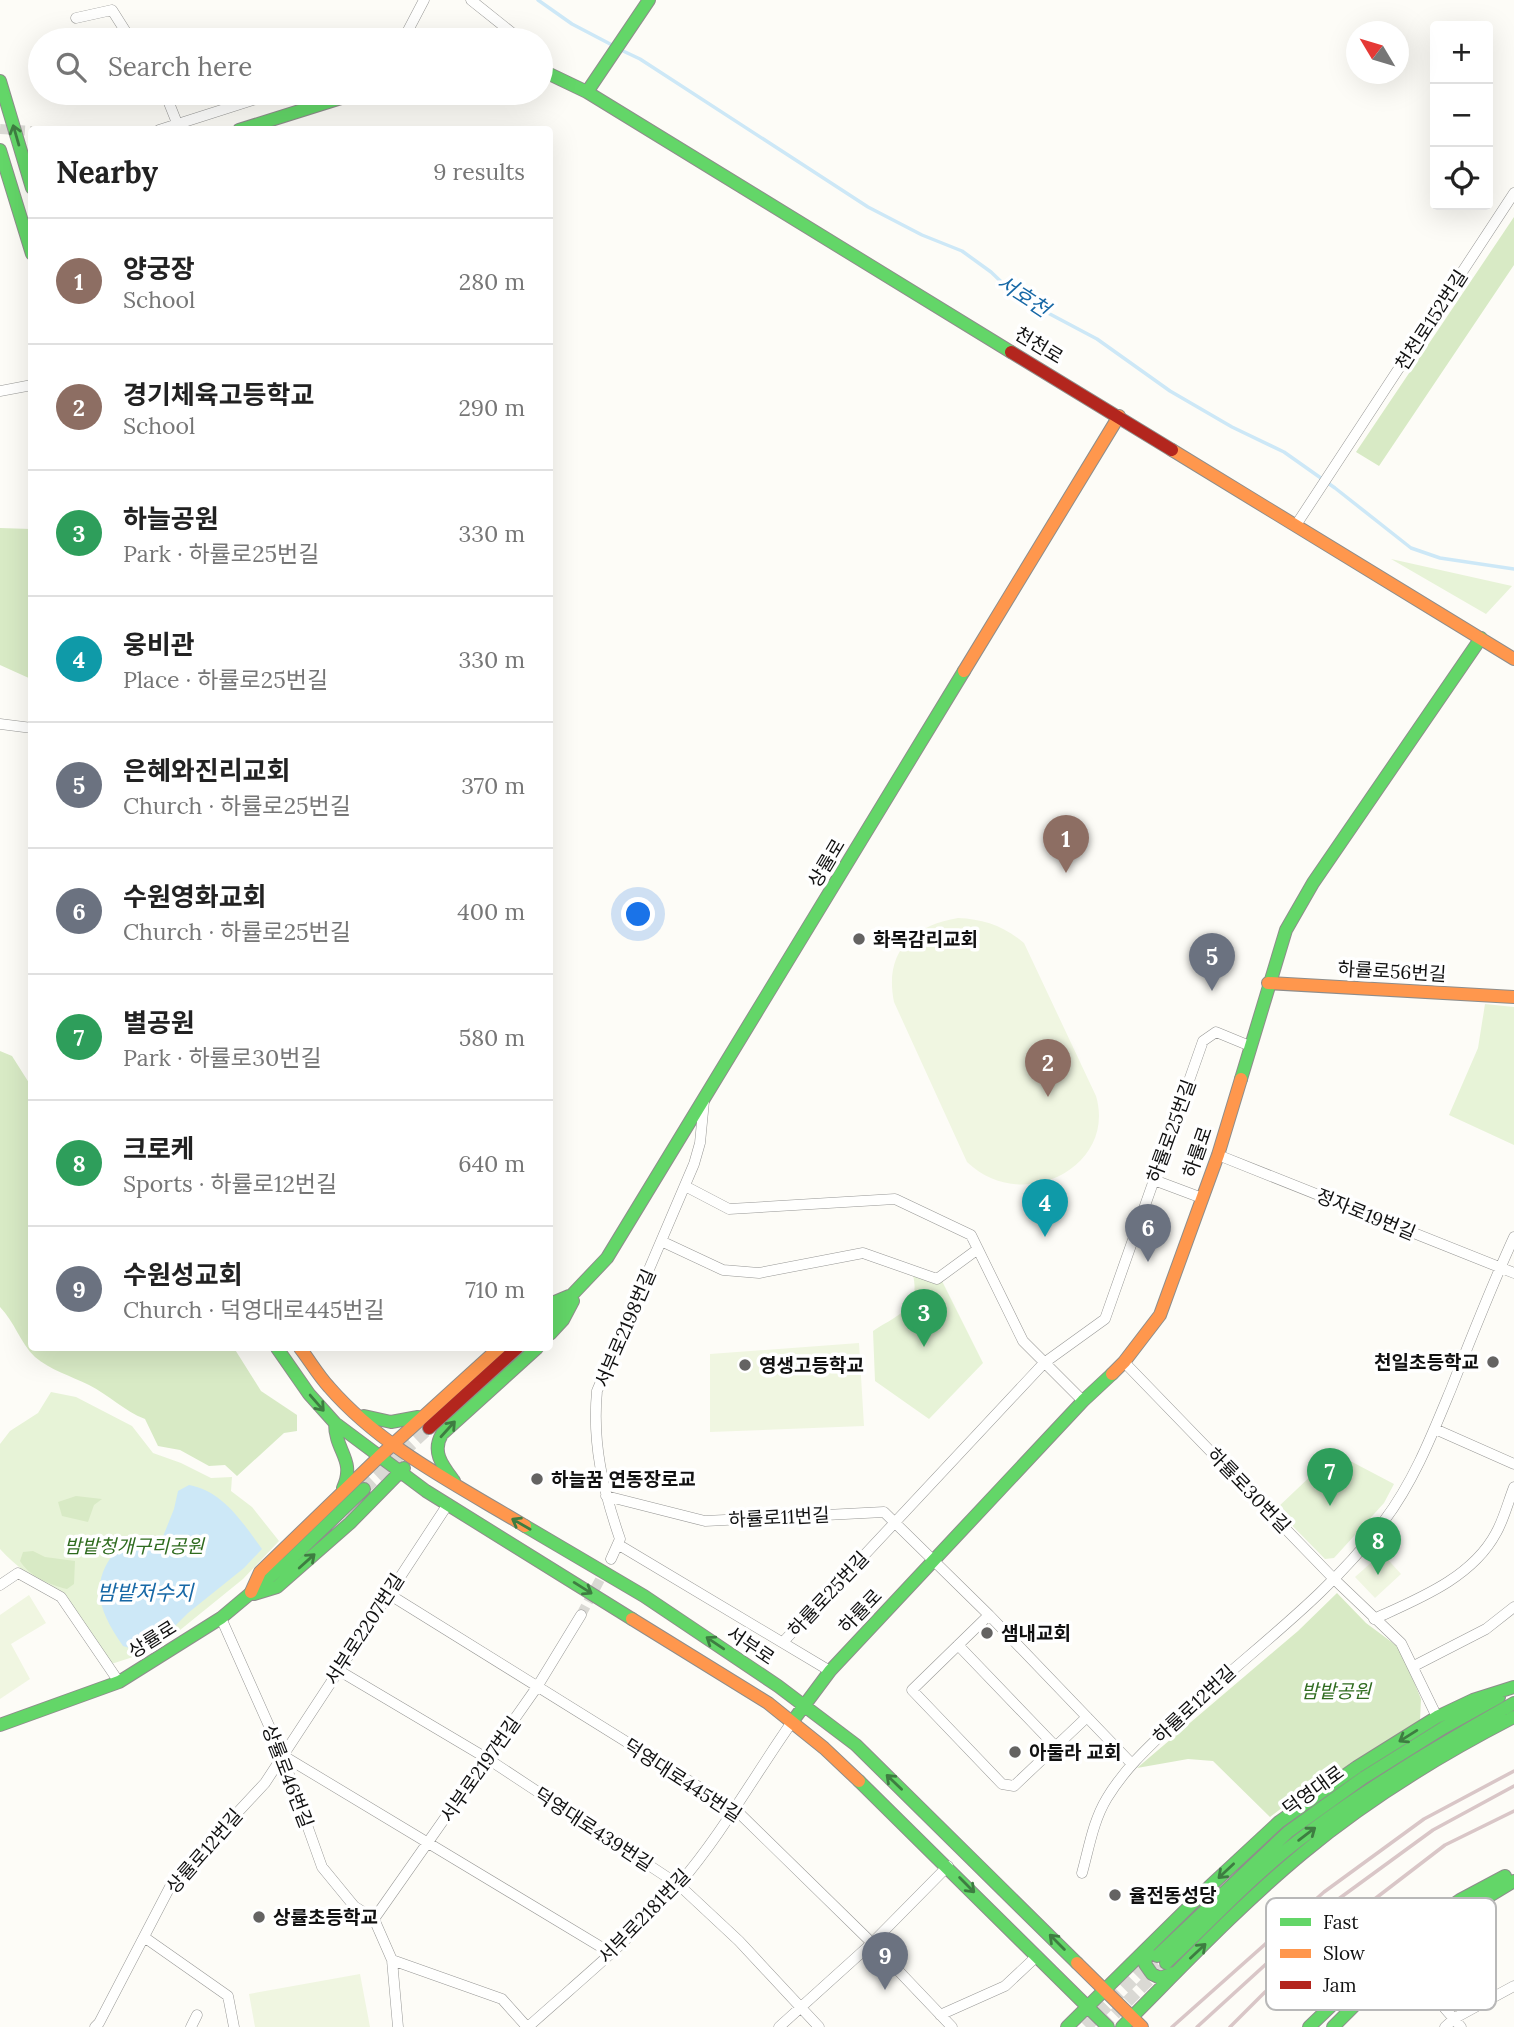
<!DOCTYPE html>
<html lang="en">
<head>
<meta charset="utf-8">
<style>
  :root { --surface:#fff; --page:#f2f2f2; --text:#222; --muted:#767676; --line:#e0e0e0; --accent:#0b8043 }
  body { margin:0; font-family:Lora,"Noto Sans KR",serif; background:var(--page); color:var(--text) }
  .controls { position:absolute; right:21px; top:21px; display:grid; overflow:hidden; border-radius:7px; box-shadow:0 7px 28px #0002 }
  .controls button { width:63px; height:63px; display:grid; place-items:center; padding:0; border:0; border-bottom:2px solid var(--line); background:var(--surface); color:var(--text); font:35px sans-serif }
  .compass { position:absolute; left:1346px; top:21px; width:63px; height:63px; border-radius:50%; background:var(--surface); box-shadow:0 7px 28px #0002; rotate:308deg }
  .you { position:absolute; left:639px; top:915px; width:24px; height:24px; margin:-18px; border:5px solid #fff; border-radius:50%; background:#1a73e8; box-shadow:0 0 0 10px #1a73e833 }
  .badge { display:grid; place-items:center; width:46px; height:46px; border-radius:50%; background:var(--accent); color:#fff; font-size:23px; font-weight:700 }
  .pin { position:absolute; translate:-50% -58px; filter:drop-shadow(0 2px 4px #0008) }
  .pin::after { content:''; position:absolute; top:37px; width:24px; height:21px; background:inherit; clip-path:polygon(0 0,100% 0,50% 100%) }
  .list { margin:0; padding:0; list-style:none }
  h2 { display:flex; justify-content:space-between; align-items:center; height:91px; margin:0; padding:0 28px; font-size:30px }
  h2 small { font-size:23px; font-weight:400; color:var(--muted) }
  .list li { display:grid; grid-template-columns:46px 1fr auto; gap:21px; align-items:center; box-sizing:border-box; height:126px; padding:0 28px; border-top:2px solid var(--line) }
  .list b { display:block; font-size:26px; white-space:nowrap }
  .list p { margin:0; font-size:23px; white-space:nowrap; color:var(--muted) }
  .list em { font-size:23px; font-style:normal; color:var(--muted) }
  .icon { flex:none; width:38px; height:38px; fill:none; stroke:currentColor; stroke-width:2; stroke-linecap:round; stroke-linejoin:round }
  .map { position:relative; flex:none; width:1514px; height:2027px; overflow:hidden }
  .search { position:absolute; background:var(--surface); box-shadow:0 7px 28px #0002; left:28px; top:28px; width:525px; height:77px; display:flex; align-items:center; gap:18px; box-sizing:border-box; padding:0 24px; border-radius:38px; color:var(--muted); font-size:26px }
  .panel { position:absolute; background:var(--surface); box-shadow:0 7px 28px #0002; left:28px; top:126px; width:525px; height:1225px; border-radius:7px }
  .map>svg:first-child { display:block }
</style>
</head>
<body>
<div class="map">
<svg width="1514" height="2027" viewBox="0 0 1514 2027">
  <rect width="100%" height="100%" fill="#fdfcf7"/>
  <path fill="#e7f3d7" d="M1391 559 1512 586 1486 614Z
    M1485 1004 1514 1007V1145L1449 1115 1478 1048Z
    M913 1275 942 1281 983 1363 929 1419 875 1381 873 1331C897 1315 921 1309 913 1275Z
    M51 1392 76 1397 132 1426 153 1453 181 1463 211 1478 232 1477 231 1491 252 1507 279 1541 243 1579 169 1639 133 1657 102 1667C89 1642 75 1615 54 1595 36 1579 16 1567 0 1549V1444L10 1431 38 1413Z
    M1335 1453 1394 1484 1384 1503 1334 1558 1325 1559 1276 1509Z"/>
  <path fill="#d8eac5" d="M1514 217V265L1379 466 1356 452Z
    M0 528 31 529V679L0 665Z
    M0 1051 12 1056 31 1086 32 1348H234L261 1391 297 1415V1431L284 1433 237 1476 225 1465 209 1466 180 1450 158 1446 145 1419C124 1411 109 1395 89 1385 71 1376 50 1370 35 1357 21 1344 14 1321 0 1307Z
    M76 1496 102 1499 94 1505 88 1522 62 1516 58 1502Z
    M33 1551 45 1557 75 1561 74 1584 67 1589C50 1585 29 1576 20 1561L23 1552Z
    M1337 1593 1366 1623 1401 1649 1421 1699 1420 1721 1330 1777 1321 1778 1270 1817 1213 1761 1188 1759 1137 1768 1298 1631Z"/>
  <path fill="#f0f6e1" d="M958 918C983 919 1004 926 1024 943L1096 1096C1117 1167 1022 1215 967 1162L894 1002C884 953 911 926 958 918Z
    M859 1343 864 1426 710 1432V1354Z
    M1382 1553 1401 1574 1375 1598 1355 1577Z
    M29 1595 46 1623 11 1644 30 1679 0 1699V1615Z
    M360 1974 370 2027H255L249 1994Z"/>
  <path fill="#cde8f7" d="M189 1485C223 1491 243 1523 262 1549L244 1568 188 1613 169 1632 136 1650 123 1646C101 1614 88 1587 114 1553L160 1544 174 1509 178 1491Z"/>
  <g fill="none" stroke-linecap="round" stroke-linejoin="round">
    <path stroke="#cde8f7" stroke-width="3.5" d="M538 0 572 24 614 46
      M621 50 640 59 868 207 922 235 962 251 991 272 1016 296 1097 339 1170 391 1232 427 1284 452 1335 488 1411 548 1440 558 1514 569"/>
    <path stroke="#dad9d4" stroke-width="10" stroke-dasharray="10 5" stroke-linecap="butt" d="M0 129 32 131
      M581 1615 611 1559"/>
    <path stroke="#dad9d4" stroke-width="12" stroke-dasharray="12 6" stroke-linecap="butt" d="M364 1489 429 1428
      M1086 2027 1157 1956
      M1102 2027 1166 1963"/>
    <defs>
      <path id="street" d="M471 0 516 36 518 40
        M76 18 112 10 131 40
        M403 40 424 0
        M165 93 177 123
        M159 130 275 93
        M0 391 32 385
        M1296 525 1514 193
        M0 724 32 728
        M1218 1155 1514 1273
        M1154 1180 1202 1198
        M685 1186 729 1209 895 1199 971 1235 1023 1341 1083 1401
        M661 1241 723 1270 759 1273 863 1253 937 1279 978 1249
        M1124 1362 1334 1579 1401 1643 1437 1717
        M1435 1429 1514 1464
        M606 1496 705 1521 884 1512 989 1615 1131 1763
        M619 1545 830 1671
        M611 1559 620 1539C603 1490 592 1443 597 1391L694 1164 700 1143 704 1101
        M0 1585 18 1573 61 1597 119 1682
        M387 1593 736 1810 872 1943 952 2027
        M989 1615 912 1690 1002 1784 1014 1786 1087 1717
        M221 1618 282 1755 322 1867 354 1906 374 1919
        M1374 1619C1418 1599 1472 1578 1496 1533 1504 1519 1508 1502 1514 1487
        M784 1641 1044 1363 1105 1319 1203 1041 1216 1032 1250 1046
        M958 1645 1056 1747
        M1414 1666 1486 1629 1514 1607
        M338 1670 488 1759 679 1885 739 1941 819 2027
        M282 1755 611 1953
        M1082 1873C1089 1848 1093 1821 1107 1798 1127 1765 1154 1742 1181 1716 1249 1652 1328 1597 1384 1521 1414 1481 1432 1435 1451 1389 1471 1338 1491 1287 1514 1237
        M374 1919 537 1687 581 1615
        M374 1919 392 1960 502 1999 527 2027
        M144 1937 228 1996 234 2027
        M1402 1959 1461 2027
        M392 1960 398 2027
        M940 2015 1005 1986 1037 1956
        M95 2027 99 2023 172 1883 265 1783 448 1504
        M191 2027 197 2015
        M528 2027C579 1981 634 1937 679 1884 722 1834 754 1776 792 1722
        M779 2027 872 1943 948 1866
        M1445 2027 1455 2018 1514 1986"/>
      <path id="fast" d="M541 70 587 92 1011 352
        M0 81 32 188
        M587 92 649 0
        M239 130 357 93
        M0 150 32 254
        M1241 1079 1286 930 1313 883 1481 638
        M550 1304 569 1296
        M550 1318 607 1258 964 671
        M550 1334 563 1320 573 1301
        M277 1348 309 1394 335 1423 426 1491 632 1619
        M364 1416 391 1422 418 1417
        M335 1423C335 1452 356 1459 343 1488
        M454 1481C443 1466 431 1452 442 1434L537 1348
        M525 1526 644 1596 778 1686 856 1745 1077 1963
        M254 1594 277 1587 350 1523 404 1468
        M792 1722 830 1671 1083 1401 1112 1374
        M0 1725 119 1682 221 1618 289 1561 364 1489
        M859 1781 1108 2027
        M1416 1946 1448 1921 1514 1881
        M1148 1949 1145 1964 1152 1974 1160 1978 1174 1973
        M1157 1956 1288 1832 1363 1778 1443 1728 1499 1697
        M1166 1963C1210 1922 1251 1877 1299 1840 1366 1788 1440 1745 1514 1703
        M1356 1994 1418 1938
        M1067 2027 1209 1887 1279 1822 1357 1767 1437 1717 1473 1700 1514 1687
        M1122 2027C1181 1968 1239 1906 1303 1853 1368 1799 1440 1755 1514 1717
        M1309 2027 1396 1944 1460 1900 1505 1876
        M1333 2027 1370 1990"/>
      <path id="slow" d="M1172 450 1514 659
        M964 671 1119 416
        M1268 983 1514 997
        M300 1348C310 1361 318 1375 329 1387 382 1448 457 1485 525 1526
        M1112 1374 1124 1362 1160 1315 1218 1155 1241 1079
        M251 1592 260 1572 379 1457 499 1348
        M632 1619 768 1703 824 1748 859 1781
        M1077 1963 1142 2027"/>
      <path id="jam" d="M1011 352 1172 450
        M429 1428 517 1348"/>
    </defs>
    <use href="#street" stroke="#979795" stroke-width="11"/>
    <use href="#fast" stroke="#8e8d8b" stroke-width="14"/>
    <use href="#slow" stroke="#8e8d8b" stroke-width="14"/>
    <use href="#jam" stroke="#8e8d8b" stroke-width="14"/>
    <use href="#street" stroke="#fffffe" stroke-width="10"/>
    <use href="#fast" stroke="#63d668" stroke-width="12"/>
    <use href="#slow" stroke="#ff974d" stroke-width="12"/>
    <use href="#jam" stroke="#b3261e" stroke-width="12"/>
    <path stroke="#d9c6c7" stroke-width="3.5" d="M1172 2027 1324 1892 1424 1819 1514 1771
      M1197 2027 1333 1903 1433 1830 1514 1786
      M1230 2027 1265 1992 1346 1921 1445 1845 1514 1811"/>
  </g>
  <defs><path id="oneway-shaft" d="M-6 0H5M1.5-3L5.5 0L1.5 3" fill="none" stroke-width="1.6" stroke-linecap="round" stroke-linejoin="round" transform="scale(1.75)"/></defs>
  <g stroke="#3e7d41">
    <use href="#oneway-shaft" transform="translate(16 135) rotate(-106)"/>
    <use href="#oneway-shaft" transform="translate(317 1403) rotate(49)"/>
    <use href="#oneway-shaft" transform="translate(448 1429) rotate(-48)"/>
    <use href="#oneway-shaft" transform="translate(521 1524) rotate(-150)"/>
    <use href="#oneway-shaft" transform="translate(307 1561) rotate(-42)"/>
    <use href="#oneway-shaft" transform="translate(583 1588) rotate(32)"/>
    <use href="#oneway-shaft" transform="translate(715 1643) rotate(-146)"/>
    <use href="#oneway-shaft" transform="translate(1408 1736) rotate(148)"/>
    <use href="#oneway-shaft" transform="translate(894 1782) rotate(-136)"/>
    <use href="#oneway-shaft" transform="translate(1307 1834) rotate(-37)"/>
    <use href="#oneway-shaft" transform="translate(1226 1871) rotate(137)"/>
    <use href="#oneway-shaft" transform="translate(967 1885) rotate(45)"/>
    <use href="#oneway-shaft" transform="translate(1057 1942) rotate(-135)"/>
    <use href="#oneway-shaft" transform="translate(1198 1951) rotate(-43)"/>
  </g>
  <g fill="#646362" stroke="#fff" stroke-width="2.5">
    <circle cx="859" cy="939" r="7"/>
    <circle cx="1493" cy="1362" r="7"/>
    <circle cx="745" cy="1365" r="7"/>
    <circle cx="537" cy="1479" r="7"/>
    <circle cx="987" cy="1633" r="7"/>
    <circle cx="1015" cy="1752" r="7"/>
    <circle cx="1115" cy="1895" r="7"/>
    <circle cx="259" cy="1917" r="7"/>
  </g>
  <g text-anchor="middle" stroke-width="7" stroke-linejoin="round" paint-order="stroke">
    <g font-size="19" fill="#111" stroke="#fff">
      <text transform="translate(1431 320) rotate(-57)" y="7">천천로152번길</text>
      <text transform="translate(1039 345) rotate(31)" y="7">천천로</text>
      <text transform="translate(826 863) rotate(-59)" y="7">상률로</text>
      <text transform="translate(1392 971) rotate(3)" y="7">하률로56번길</text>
      <text transform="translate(1171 1131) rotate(-70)" y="7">하률로25번길</text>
      <text transform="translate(1197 1152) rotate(-71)" y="7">하률로</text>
      <text transform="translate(1366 1214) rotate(22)" y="7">정자로19번길</text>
      <text transform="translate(625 1328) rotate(-67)" y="7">서부로2198번길</text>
      <text transform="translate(1249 1490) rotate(46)" y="7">하률로30번길</text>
      <text transform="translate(779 1517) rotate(-3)" y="7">하률로11번길</text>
      <text transform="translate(828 1594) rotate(-47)" y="7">하률로25번길</text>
      <text transform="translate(860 1611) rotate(-46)" y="7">하률로</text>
      <text transform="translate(364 1629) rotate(-57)" y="7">서부로2207번길</text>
      <text transform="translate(152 1639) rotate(-32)" y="7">상률로</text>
      <text transform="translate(751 1645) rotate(34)" y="7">서부로</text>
      <text transform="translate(1194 1704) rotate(-43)" y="7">하률로12번길</text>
      <text transform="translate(480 1769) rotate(-55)" y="7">서부로2197번길</text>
      <text transform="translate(288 1776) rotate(69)" y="7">상률로46번길</text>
      <text transform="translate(683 1780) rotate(33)" y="7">덕영대로445번길</text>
      <text transform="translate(1313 1790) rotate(-36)" y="7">덕영대로</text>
      <text transform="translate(594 1829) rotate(33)" y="7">덕영대로439번길</text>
      <text transform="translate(204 1851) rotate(-49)" y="7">상률로12번길</text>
      <text transform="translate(644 1916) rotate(-46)" y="7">서부로2181번길</text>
    </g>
    <g font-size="19" font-weight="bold" fill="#111" stroke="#fff" text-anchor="start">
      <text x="873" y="946">화목감리교회</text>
      <text x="1479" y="1369" text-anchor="end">천일초등학교</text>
      <text x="759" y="1372">영생고등학교</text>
      <text x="551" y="1486">하늘꿈 연동장로교</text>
      <text x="1001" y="1640">샘내교회</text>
      <text x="1029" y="1759">아둘라 교회</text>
      <text x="1129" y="1902">율전동성당</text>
      <text x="273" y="1924">상률초등학교</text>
    </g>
    <g font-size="19" font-style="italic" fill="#2f6b1f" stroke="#fff">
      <text x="134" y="1553">밤밭청개구리공원</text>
      <text x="1336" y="1698">밤밭공원</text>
    </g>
    <g font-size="21" font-style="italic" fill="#1768a6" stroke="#fff">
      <text transform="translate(1023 296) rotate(33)" y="7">서호천</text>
      <text x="145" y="1600">밤밭저수지</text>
    </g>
  </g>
  <rect x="1266" y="1898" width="230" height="112" rx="10" fill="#fff" stroke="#b8b8b8" stroke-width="2"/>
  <rect x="1280" y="1918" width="31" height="8" fill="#63d668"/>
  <rect x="1280" y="1949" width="31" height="9" fill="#ff974d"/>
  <rect x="1280" y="1981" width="31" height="8" fill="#b3261e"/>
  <g font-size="19" fill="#111">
    <text x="1323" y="1929">Fast</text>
    <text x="1323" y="1960">Slow</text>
    <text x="1323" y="1992">Jam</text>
  </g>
</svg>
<div class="controls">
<button>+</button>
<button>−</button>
<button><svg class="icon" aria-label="locate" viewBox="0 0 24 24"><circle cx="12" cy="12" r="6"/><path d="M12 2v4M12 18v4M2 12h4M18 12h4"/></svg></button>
</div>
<svg class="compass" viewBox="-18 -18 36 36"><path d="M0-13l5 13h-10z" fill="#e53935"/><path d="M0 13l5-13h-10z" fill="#767676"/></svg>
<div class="you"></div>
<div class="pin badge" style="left:1066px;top:873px;background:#8d6e63">1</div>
<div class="pin badge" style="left:1048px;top:1097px;background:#8d6e63">2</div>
<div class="pin badge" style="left:924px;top:1347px;background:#2e9e5b">3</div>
<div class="pin badge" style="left:1045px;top:1237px;background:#0f9aa8">4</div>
<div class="pin badge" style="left:1212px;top:991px;background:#6b7280">5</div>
<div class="pin badge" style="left:1148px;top:1262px;background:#6b7280">6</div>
<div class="pin badge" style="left:1330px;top:1506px;background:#2e9e5b">7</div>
<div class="pin badge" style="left:1378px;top:1575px;background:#2e9e5b">8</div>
<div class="pin badge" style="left:885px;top:1990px;background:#6b7280">9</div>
<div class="search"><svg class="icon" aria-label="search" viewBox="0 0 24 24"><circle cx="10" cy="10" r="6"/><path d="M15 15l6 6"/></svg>Search here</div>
<section class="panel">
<h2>Nearby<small>9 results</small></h2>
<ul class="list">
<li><span class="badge" style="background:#8d6e63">1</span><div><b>양궁장</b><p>School</p></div><em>280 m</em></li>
<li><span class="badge" style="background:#8d6e63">2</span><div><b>경기체육고등학교</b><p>School</p></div><em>290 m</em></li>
<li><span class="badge" style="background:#2e9e5b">3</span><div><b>하늘공원</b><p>Park · 하률로25번길</p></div><em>330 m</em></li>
<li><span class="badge" style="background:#0f9aa8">4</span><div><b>웅비관</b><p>Place · 하률로25번길</p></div><em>330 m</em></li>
<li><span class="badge" style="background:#6b7280">5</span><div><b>은혜와진리교회</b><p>Church · 하률로25번길</p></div><em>370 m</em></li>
<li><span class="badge" style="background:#6b7280">6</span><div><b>수원영화교회</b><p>Church · 하률로25번길</p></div><em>400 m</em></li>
<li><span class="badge" style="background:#2e9e5b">7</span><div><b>별공원</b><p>Park · 하률로30번길</p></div><em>580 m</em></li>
<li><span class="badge" style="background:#2e9e5b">8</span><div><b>크로케</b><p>Sports · 하률로12번길</p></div><em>640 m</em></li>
<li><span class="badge" style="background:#6b7280">9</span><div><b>수원성교회</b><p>Church · 덕영대로445번길</p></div><em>710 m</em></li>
</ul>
</section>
</div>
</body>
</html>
